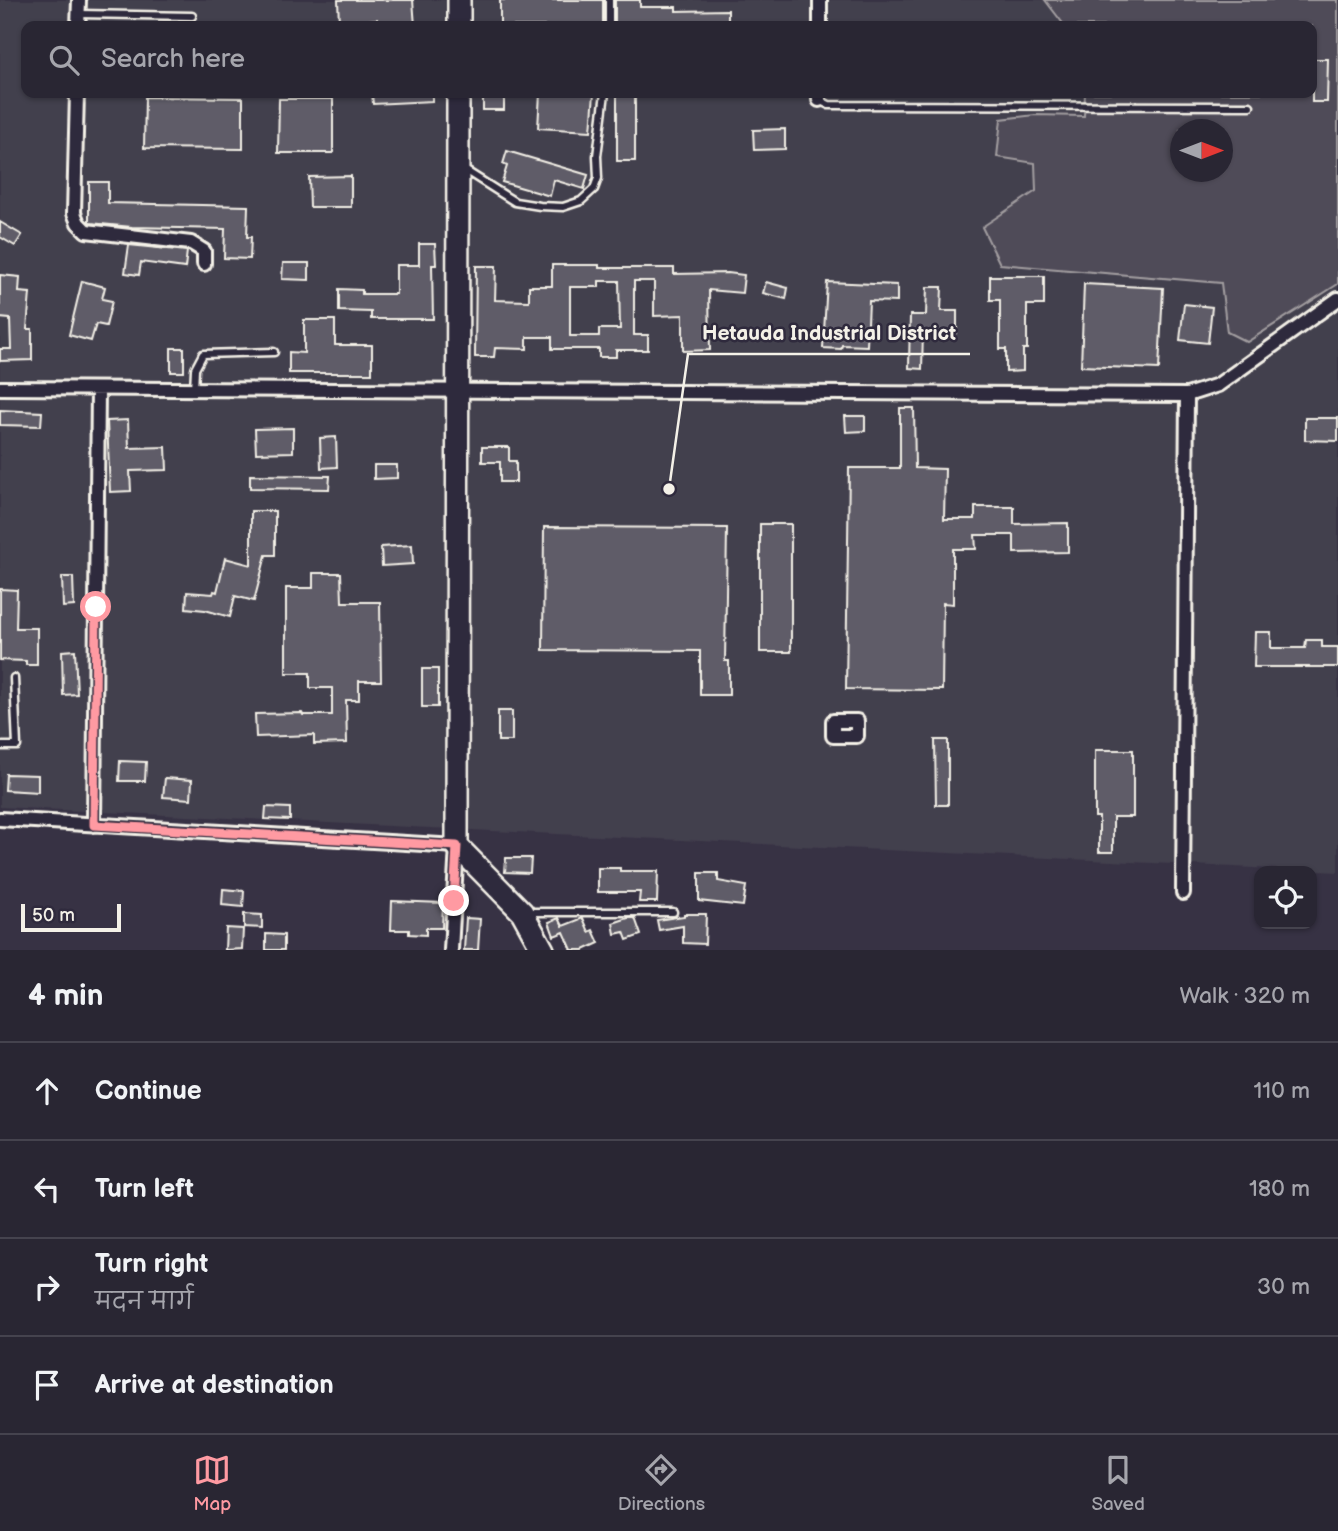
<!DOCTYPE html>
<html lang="en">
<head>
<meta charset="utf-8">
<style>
  :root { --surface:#292633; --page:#312e3b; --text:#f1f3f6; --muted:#a5a5ac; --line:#45434e; --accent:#ff9aa2 }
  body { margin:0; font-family:"Balsamiq Sans","Playpen Sans Deva",sans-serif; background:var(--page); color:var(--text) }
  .controls { position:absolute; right:21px; bottom:21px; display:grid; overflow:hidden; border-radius:14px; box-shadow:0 2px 5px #0004 }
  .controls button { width:63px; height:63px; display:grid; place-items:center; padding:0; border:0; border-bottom:2px solid var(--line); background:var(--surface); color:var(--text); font:35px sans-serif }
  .compass { position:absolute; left:1170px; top:119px; width:63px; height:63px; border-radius:50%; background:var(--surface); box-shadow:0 2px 5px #0004; rotate:90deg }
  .scale { position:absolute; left:21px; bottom:18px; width:100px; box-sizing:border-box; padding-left:7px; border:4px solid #f4f1e8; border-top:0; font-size:19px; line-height:24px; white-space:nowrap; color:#f4f1e8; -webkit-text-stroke:5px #2f2a3d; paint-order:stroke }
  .stop { position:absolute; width:21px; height:21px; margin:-16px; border:5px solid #ff9aa2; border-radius:50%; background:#fff }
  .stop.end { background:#ff9aa2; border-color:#fff; box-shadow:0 2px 7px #0008 }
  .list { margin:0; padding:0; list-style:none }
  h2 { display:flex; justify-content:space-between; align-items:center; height:91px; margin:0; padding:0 28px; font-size:30px }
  h2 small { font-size:23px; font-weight:400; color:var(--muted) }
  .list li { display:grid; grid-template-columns:46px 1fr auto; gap:21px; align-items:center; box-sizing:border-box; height:98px; padding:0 28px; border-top:2px solid var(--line) }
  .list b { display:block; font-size:26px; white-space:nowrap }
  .list p { margin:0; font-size:23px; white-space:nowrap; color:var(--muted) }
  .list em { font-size:23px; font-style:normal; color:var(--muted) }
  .icon { flex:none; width:38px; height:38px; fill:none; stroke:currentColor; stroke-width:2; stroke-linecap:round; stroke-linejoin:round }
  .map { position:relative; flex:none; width:1338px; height:950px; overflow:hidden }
  .search { position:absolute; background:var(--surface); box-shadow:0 2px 5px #0004; left:21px; right:21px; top:21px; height:77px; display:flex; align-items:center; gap:18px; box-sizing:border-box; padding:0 24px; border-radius:14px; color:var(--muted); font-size:26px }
  .sheet { height:483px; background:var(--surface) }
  nav { display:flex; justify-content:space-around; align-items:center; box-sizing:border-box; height:98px; border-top:2px solid var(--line); background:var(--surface); font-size:19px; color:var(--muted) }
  nav a { display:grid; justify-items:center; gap:4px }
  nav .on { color:var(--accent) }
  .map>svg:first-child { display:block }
</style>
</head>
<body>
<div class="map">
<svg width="1338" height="950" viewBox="0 0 1338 950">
  <rect width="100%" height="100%" fill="#373244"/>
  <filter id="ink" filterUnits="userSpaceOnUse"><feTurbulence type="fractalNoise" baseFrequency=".0143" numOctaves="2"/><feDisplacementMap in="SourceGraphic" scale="14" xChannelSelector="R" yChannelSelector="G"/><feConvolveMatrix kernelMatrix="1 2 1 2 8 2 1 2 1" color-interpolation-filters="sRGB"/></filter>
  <g filter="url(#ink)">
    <path fill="#433f4e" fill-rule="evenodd" d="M0 0H1338V872L0 807ZM26 26H1312V93H26ZM1180 130H1222V172H1180Z"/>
    <path fill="#504b59" stroke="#a29ea0" stroke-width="2" fill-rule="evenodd" d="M1045 0H1338V284L1247 342 1227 332 1221 283 1000 264 982 227 1036 191 1035 163 997 157 1001 119 1035 115 1084 116 1085 93H1312V26H1065ZM1180 130H1222V172H1180Z"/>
    <path fill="#5f5c67" stroke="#f4f1e8" stroke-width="2" fill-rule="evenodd" d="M338 0H413L415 26H378L377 19 339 23Z
      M500 0H603V26H500Z
      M615 0H640V7H676V11L728 10V26H615Z
      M1312 59H1328L1327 102H1312Z
      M372 93H432V101L373 104Z
      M483 93H504V110H483Z
      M540 93H594L591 131 538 128Z
      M617 93H635V161H617Z
      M145 97 243 98V149L144 148Z
      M279 99H333V153H278Z
      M785 129V149L754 150 753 130Z
      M507 151 588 175 584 189 554 180 550 196 502 182 507 166 503 164Z
      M351 176V207H310L309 177Z
      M89 182H108V203L248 206 247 237H251L250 259 224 258 225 229 132 227 90 223 89 221Z
      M0 222 22 235 15 246 0 237Z
      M419 244H435L436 265H432L433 319H371V312L339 311V289L362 290V294H396V265H419Z
      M129 245 187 251 185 268 141 262 139 275 125 273Z
      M283 263H309V280L282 279Z
      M552 265H599V268H674V274L728 273 744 275 742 293 709 290 710 350 683 351V315L654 316V281H634V335H648V350H616V357H599V349H552V337H527V349L495 348 494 357H475L476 266H496L495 300 529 301V286H552ZM599 281H619L620 329H599V336H570V287H599Z
      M0 275 20 277 19 292 30 293 27 329H32V360L0 361V349H11L10 319 0 318Z
      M990 276H1044V305H1027V349H1023V371L1006 372V349H1000V300H990Z
      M82 281 105 287 102 299 112 301 106 326 96 324 91 341 69 335Z
      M766 282 788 288 786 299 763 293Z
      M827 282 897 285V302L869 301 867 346 842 345 841 349 823 348Z
      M1084 284 1163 288 1159 369 1081 366Z
      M927 287H942L941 311H957V333L923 332 922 369 909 368 910 315H926Z
      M1184 304 1212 307 1208 343 1180 340Z
      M304 320H335V345H372V373H289V352L304 353Z
      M171 348H184V372H171Z
      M900 408H914L915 468 945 469 944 519H975V507H1014V524L1068 523V552L1014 553V535H975L976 549H953V604L943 603 942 690 846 689 849 468H900Z
      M0 410 42 412 41 426 0 425Z
      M845 416H865V431L846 432Z
      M1305 418H1338V441L1305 440Z
      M128 420 129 448 166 447 167 470 130 471 131 491 110 492 107 421Z
      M293 428V452L256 453 255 429Z
      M336 437 337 467 321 468 320 438Z
      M482 447H509V461H516V482H500V462H482Z
      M374 465H397V478L374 479Z
      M250 475 330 476 329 489 250 488Z
      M251 511H275V555H266L254 601 235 596 230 617 205 610 186 608 187 592 213 594 214 591 217 592 225 558 251 565Z
      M760 524H791V652H760Z
      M544 527 727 528 725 661H729V695H700V651L543 650Z
      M412 545 413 564 382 566 381 547Z
      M313 573H341L342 602H380L381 681H359V700H346L347 743 314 744V735L256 737 255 714 302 713 303 715H332V688H310V673H286V588H313Z
      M62 577H73L74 606 63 607Z
      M0 589 17 590 16 628H37V665H26V661L0 660Z
      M1255 632H1271V648H1305L1306 640H1322V647H1338V667H1254Z
      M75 650 77 694 63 695 62 651Z
      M422 669H438V707H422Z
      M498 711H512V741H498Z
      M935 740H948V805H936Z
      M1095 750H1133V817H1113V852H1099V817H1095Z
      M120 761 146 762 145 781H119Z
      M6 774 38 775V792L5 790Z
      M165 778 192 780 191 799 163 797Z
      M266 807 290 808V820L265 819Z
      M506 858H531L530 873 505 872Z
      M598 868H620V871H658L657 902H639L640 892H598Z
      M699 873H718V881L746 886 743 906 699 901Z
      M223 889 244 891 243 907 222 905Z
      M392 901 443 903 442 928H426V935L409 934V930H391Z
      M244 914 262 915V928L244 927Z
      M684 914H706L705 944 683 943V926L659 930 657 920 684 916Z
      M466 918 480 919 478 950H464Z
      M559 918 563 926 583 918 589 932 593 930 599 943 584 950H572L564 932 554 936 549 922Z
      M628 918H635L641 935 627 940 624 932 615 934 613 923Z
      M226 928 243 929 242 949 225 950Z
      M266 934 284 935V950H266Z"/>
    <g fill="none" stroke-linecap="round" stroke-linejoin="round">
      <defs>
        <path id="service" d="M79 14 192 16
          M609 26V0
          M819 100 829 105 1250 106
          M463 169 515 202 540 206 563 207 581 201 594 189 598 178 597 156 605 93
          M194 390 195 369 203 354 274 352
          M0 746H17L14 678
          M528 912H673"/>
        <path id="minor" d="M78 26 79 0
          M820 26V0
          M77 93 74 213 78 223 86 231 191 243 204 251V264
          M819 100V93
          M0 388 1187 395 1218 385 1338 299
          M833 721H857V736H833Z
          M0 819 457 846 451 950
          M94 825 98 389
          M1183 893 1187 395"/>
        <path id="trunk" d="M459 26V0
          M458 93 457 846 522 912 543 950"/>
      </defs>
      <use href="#service" stroke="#f4f1e8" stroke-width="11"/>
      <use href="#minor" stroke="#f4f1e8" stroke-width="18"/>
      <use href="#trunk" stroke="#f4f1e8" stroke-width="26"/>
      <use href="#service" stroke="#2f2a3d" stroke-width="6"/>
      <use href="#minor" stroke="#2f2a3d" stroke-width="12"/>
      <use href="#trunk" stroke="#2f2a3d" stroke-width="21"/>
    </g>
  </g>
  <g fill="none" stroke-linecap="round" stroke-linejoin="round" filter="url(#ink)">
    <path stroke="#ff9aa2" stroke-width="9" d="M96 607 94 825 457 846 454 901"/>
  </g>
  <path fill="none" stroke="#f4f1e8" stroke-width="2.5" d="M669 489L688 354H970"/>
  <circle fill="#f4f1e8" stroke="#2f2a3d" stroke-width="2.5" cx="669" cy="489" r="7"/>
  <g font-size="21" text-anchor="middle" font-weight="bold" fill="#f4f1e8" stroke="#2f2a3d" stroke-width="5" stroke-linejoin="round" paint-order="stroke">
    <text x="829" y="340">Hetauda Industrial District</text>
  </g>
</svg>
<div class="controls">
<button><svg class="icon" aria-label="locate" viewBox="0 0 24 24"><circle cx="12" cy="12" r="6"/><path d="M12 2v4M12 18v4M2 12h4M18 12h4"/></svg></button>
</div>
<svg class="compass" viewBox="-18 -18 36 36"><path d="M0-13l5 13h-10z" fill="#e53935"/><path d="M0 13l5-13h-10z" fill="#a5a5ac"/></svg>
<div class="scale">50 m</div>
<div class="stop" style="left:96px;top:607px"></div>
<div class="stop end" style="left:454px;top:901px"></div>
<div class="search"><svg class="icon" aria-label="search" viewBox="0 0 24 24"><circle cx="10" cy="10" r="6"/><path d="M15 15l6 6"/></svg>Search here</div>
</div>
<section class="sheet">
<h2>4 min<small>Walk · 320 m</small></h2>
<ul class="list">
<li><svg class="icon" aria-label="ahead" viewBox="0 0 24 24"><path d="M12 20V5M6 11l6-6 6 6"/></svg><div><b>Continue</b></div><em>110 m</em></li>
<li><svg class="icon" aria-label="left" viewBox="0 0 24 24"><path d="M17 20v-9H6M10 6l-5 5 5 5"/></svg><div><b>Turn left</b></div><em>180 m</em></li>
<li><svg class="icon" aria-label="right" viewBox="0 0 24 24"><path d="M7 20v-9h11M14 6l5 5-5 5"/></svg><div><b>Turn right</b><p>मदन मार्ग</p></div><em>30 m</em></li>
<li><svg class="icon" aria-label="arrive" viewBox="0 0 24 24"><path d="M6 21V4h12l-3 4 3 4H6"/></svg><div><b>Arrive at destination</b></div></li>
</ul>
</section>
<nav>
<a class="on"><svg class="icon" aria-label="map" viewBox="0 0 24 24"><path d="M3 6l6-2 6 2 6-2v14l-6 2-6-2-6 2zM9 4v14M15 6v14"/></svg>Map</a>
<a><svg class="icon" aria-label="directions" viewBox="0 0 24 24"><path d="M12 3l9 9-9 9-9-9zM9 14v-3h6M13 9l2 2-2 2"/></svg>Directions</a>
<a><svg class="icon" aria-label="saved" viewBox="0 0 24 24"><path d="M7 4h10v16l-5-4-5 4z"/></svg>Saved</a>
</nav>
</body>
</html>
